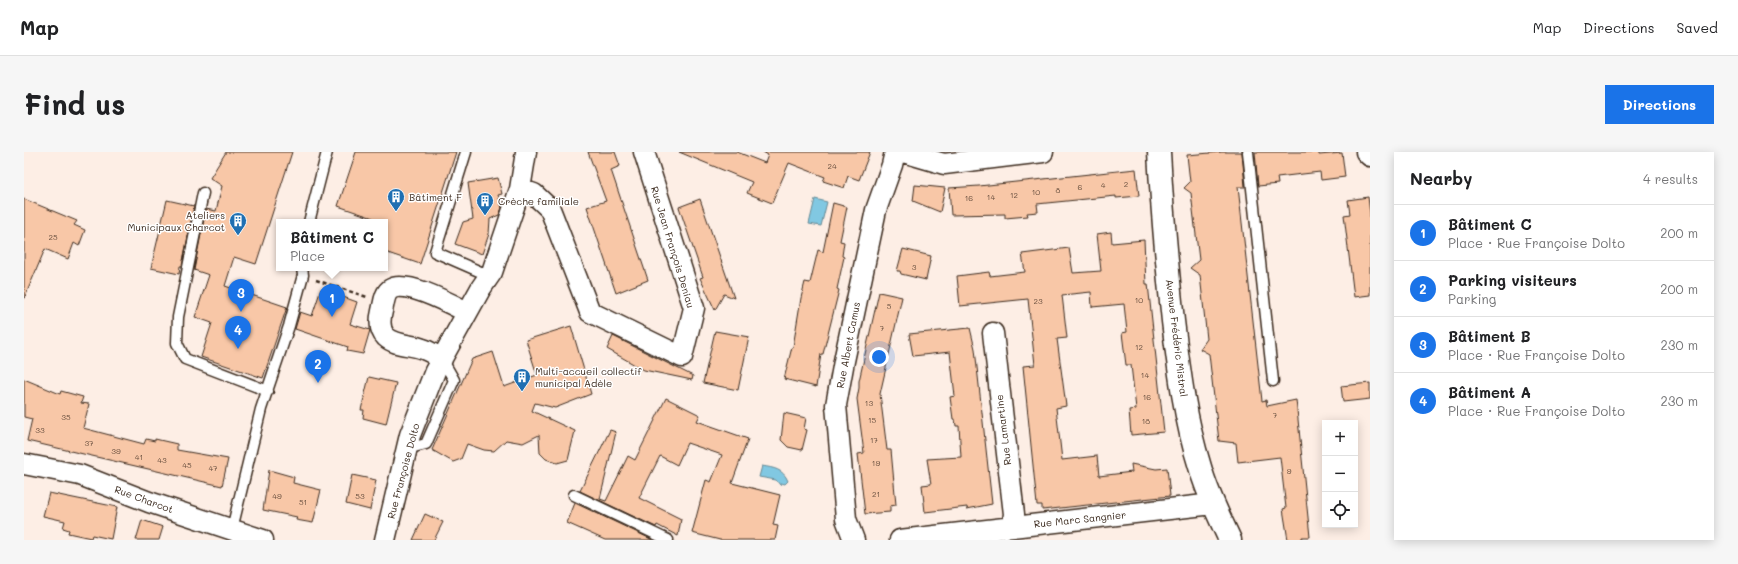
<!DOCTYPE html>
<html lang="en">
<head>
<meta charset="utf-8">
<style>
  :root { --surface:#fff; --page:#f6f6f6; --text:#202124; --muted:#757577; --line:#e0e0e0; --accent:#1a73e8 }
  body { margin:0; font-family:Mali,sans-serif; background:var(--page); color:var(--text) }
  .controls { position:absolute; right:12px; bottom:12px; display:grid; overflow:hidden; border-radius:0px; box-shadow:0 2px 10px #0003 }
  .controls button { width:36px; height:36px; display:grid; place-items:center; padding:0; border:0; border-bottom:1px solid var(--line); background:var(--surface); color:var(--text); font:20px sans-serif }
  .you { position:absolute; left:855px; top:205px; width:14px; height:14px; margin:-10px; border:3px solid #fff; border-radius:50%; background:#1a73e8; box-shadow:0 0 0 6px #1a73e833 }
  .badge { display:grid; place-items:center; width:26px; height:26px; border-radius:50%; background:var(--accent); color:#fff; font-size:13px; font-weight:700 }
  .pin { position:absolute; translate:-50% -33px; filter:drop-shadow(0 1px 2px #0008) }
  .pin::after { content:''; position:absolute; top:21px; width:14px; height:12px; background:inherit; clip-path:polygon(0 0,100% 0,50% 100%) }
  .popup { position:absolute; left:252px; top:67px; width:112px; height:52px; box-sizing:border-box; display:grid; place-content:center; border-radius:0px; background:var(--surface); filter:drop-shadow(0 1px 3px #0005); font-size:13px; white-space:nowrap; color:var(--muted) }
  .popup b { font-size:15px; color:var(--text) }
  .popup::after { content:''; position:absolute; left:50%; top:100%; margin-left:-8px; border:8px solid transparent; border-top-color:var(--surface) }
  .list { margin:0; padding:0; list-style:none }
  h2 { display:flex; justify-content:space-between; align-items:center; height:52px; margin:0; padding:0 16px; font-size:17px }
  h2 small { font-size:13px; font-weight:400; color:var(--muted) }
  .list li { display:grid; grid-template-columns:26px 1fr auto; gap:12px; align-items:center; box-sizing:border-box; height:56px; padding:0 16px; border-top:1px solid var(--line) }
  .list b { display:block; font-size:15px; white-space:nowrap }
  .list p { margin:0; font-size:13px; white-space:nowrap; color:var(--muted) }
  .list em { font-size:13px; font-style:normal; color:var(--muted) }
  .icon { flex:none; width:22px; height:22px; fill:none; stroke:currentColor; stroke-width:2; stroke-linecap:round; stroke-linejoin:round }
  .map { position:relative; flex:none; width:1346px; height:388px; overflow:hidden; border-radius:0px }
  header { display:flex; align-items:center; gap:24px; box-sizing:border-box; height:56px; padding:0 20px; background:var(--surface); border-bottom:1px solid var(--line) }
  header strong { font-size:19px }
  nav { display:flex; gap:22px; margin-inline-start:auto; font-size:14px }
  .intro { display:flex; align-items:center; justify-content:space-between; box-sizing:border-box; height:96px; padding:0 24px }
  h1 { margin:0; font-size:28px }
  .button { padding:10px 18px; border-radius:0px; background:var(--accent); color:#fff; font-size:14px; font-weight:700 }
  main { display:flex; gap:24px; padding:0 24px }
  aside { flex:1; background:var(--surface); border-radius:0px; box-shadow:0 2px 10px #0003 }
  .map>svg:first-child { display:block }
</style>
</head>
<body>
<header>
<strong>Map</strong>
<nav><a>Map</a><a>Directions</a><a>Saved</a></nav>
</header>
<div class="intro"><h1>Find us</h1><a class="button">Directions</a></div>
<main>
<div class="map">
<svg width="1346" height="388" viewBox="0 0 1346 388">
  <rect width="100%" height="100%" fill="#fdeee5"/>
  <filter id="ink" filterUnits="userSpaceOnUse"><feTurbulence type="fractalNoise" baseFrequency=".025" numOctaves="2"/><feDisplacementMap in="SourceGraphic" scale="8" xChannelSelector="R" yChannelSelector="G"/><feConvolveMatrix kernelMatrix="1 2 1 2 8 2 1 2 1" color-interpolation-filters="sRGB"/></filter>
  <g filter="url(#ink)">
    <path fill="#81c8e2" stroke="#658994" d="M791 47 803 50 797 74 785 72Z
      M738 314C750 316 759 317 764 329L761 332 757 331 756 333 752 328 735 325Z"/>
    <path fill="#f8c7a7" stroke="#3b2a1e" d="M202 0H268L232 112 210 105 201 134 263 155 239 226 177 205 188 171 171 165 185 123 170 118 182 57 192 59 198 34 186 26Z
      M332 0H432L396 112 361 100V70H347L349 66 314 54Z
      M564 0H591L596 14 587 18 624 128 592 141 563 55 582 49Z
      M655 0H713L741 11 744 3 739 0H846L835 28 824 24 820 36 799 29 801 25 765 11 748 51 723 41 728 30Z
      M1198 0H1218L1221 35H1214L1238 249 1242 248 1243 254 1272 248 1286 385H1278V388H1264L1259 357 1262 356 1256 305 1214 310 1212 291 1195 289 1185 202 1176 197 1183 187 1176 123 1166 116 1175 108 1167 41 1160 36 1166 30 1163 3Z
      M1231 0H1295V3L1318 1 1321 25 1297 28 1296 20 1253 25 1254 32 1234 34Z
      M1112 17 1115 44 1092 46V44L1013 52 1014 60 1003 61 1004 64 981 66V62L927 63 925 36 955 34Z
      M474 26 478 42 474 43 478 56 475 63 466 67 465 82 458 102 431 92 439 70 449 67 444 31Z
      M891 33 921 36 916 60 889 49Z
      M1344 45 1346 62V143L1330 145 1320 63 1326 62 1324 48Z
      M0 47 53 69 50 73 61 78 55 94 50 91 44 107 21 97 0 147Z
      M676 47 710 146 700 142 691 158 676 126 679 125 655 55Z
      M143 48 170 54 158 114H156L155 122 127 116Z
      M809 51 823 55 816 89 820 90 818 104 820 105 813 137 815 138 799 202H797L792 235 760 227 768 195H769L777 146 781 130 786 131 794 98 799 100Z
      M1087 80 1088 91 1120 88 1122 132H1124L1140 280 1107 283 1105 258 1112 257 1107 213H1102L1098 181 1103 180 1100 152 1068 155 1067 140 1038 143 1043 186 1033 187 1042 254 1032 256 1038 308 1073 304 1075 324 1108 320 1107 312 1132 317 1143 316 1146 344 1018 358V353H1013L999 214 1011 213 1004 147 936 154 933 124 965 120 966 124 1001 120 998 102 1045 96 1049 121 1077 119 1073 82Z
      M879 97 907 104 902 128 877 122 876 119H873Z
      M297 137 333 150 326 172 346 178 339 202 323 199 324 195 271 177 276 160 288 164Z
      M855 140 878 145 856 242 863 298H867L872 353 866 354V360L841 362 834 302 840 301 833 247 835 236V229Z
      M547 174 567 242 531 256 511 251 508 259 551 279 544 308 533 311 522 307 516 301 515 283 499 291 482 288 470 299 460 298 443 292 437 307 429 310 408 298 448 207 469 200 480 235 513 223 502 188Z
      M946 176 951 197 968 352 943 357V355L901 360 898 333 907 332 903 307 937 305 935 274H932L931 267H929L926 245 931 244 926 200 889 204 885 182Z
      M691 179 725 185 714 238 679 231Z
      M589 184 669 224 668 228 620 218 583 197Z
      M345 225 372 231 362 272 339 266 340 258H337Z
      M0 227 36 242 37 239 59 245 57 251 65 252 59 276 120 292 122 287 131 289V287L153 292V298L204 307 198 334 3 289 8 267 0 265Z
      M1346 231V247L1319 250 1317 234Z
      M642 246 676 263 673 269 724 287 708 331 756 343 749 373 754 374 751 388H696L668 381 682 328 687 330 698 303 663 291 653 313 636 304 615 346 657 367 654 384 633 373 632 375 556 339 586 278 592 280 576 347 582 349 604 304 611 308Z
      M760 261 782 266 780 277 783 278 778 298 764 295 757 288Z
      M245 318 270 325 269 331 297 338 289 371 272 368 273 365 239 358Z
      M328 323 352 328 346 358 322 352Z
      M25 341 93 355 87 387 68 383 67 386 44 381 45 378 39 376 41 369 19 364Z
      M551 351 629 388H581L543 371Z
      M401 362 419 370 410 388H389Z
      M118 368 139 375 135 388H112Z"/>
    <g fill="none" stroke-linecap="round" stroke-linejoin="round">
      <defs>
        <path id="service" d="M442 0 411 100 466 124
          M1224 0 1249 229
          M179 41 154 165 153 191 161 207 244 239
          M285 70 303 0
          M382 297 402 292 430 228 418 207
          M550 343 644 388
          M208 377 237 257 265 174 279 123 278 116"/>
        <path id="minor" d="M879 0 920 12 1019 0
          M1342 0 1346 4
          M496 37 510 42 526 57 566 160 658 205 670 156 620 0
          M969 181 990 362 988 375
          M418 207C412 204 406 199 399 197 387 192 372 194 362 185 355 178 356 167 358 159 360 152 360 141 367 137 381 127 429 153 443 160
          M0 312 56 323 125 350 239 388
          M361 388 386 283 411 219 457 136 468 120 496 37 502 0
          M830 388 822 367 812 253 820 209 852 58 868 13 871 0
          M876 388 1189 352"/>
        <path id="tertiary" d="M1135 0C1138 57 1143 113 1149 169 1155 218 1161 268 1176 315 1183 341 1195 364 1206 388"/>
      </defs>
      <use href="#service" stroke="#3b2a1e" stroke-width="13"/>
      <use href="#minor" stroke="#3b2a1e" stroke-width="23"/>
      <use href="#tertiary" stroke="#3b2a1e" stroke-width="25"/>
      <path stroke="#3b2a1e" stroke-width="2.5" stroke-dasharray="4 3" stroke-linecap="butt" d="M292 128 343 145"/>
      <use href="#service" stroke="#fff" stroke-width="10"/>
      <use href="#minor" stroke="#fff" stroke-width="20"/>
      <use href="#tertiary" stroke="#fff" stroke-width="22"/>
    </g>
  </g>
  <defs>
    <symbol id="building-pin" viewBox="-11 -11 22 30"><path d="M0 17L-7.5 6A9.5 9.5 0 1 1 7.5 6Z" fill="#1f6fb2" stroke="#fff"/><path d="M-4-6H4V6H1V3H-1V6H-4ZM-2.5-4.3h1.7v1.8h-1.7ZM.8-4.3h1.7v1.8H.8ZM-2.5-1h1.7V.8h-1.7ZM.8-1h1.7V.8H.8Z" fill="#fff"/></symbol>
  </defs>
  <g fill-rule="evenodd">
    <use href="#building-pin" x="362" y="35" width="20" height="27"/>
    <use href="#building-pin" x="451" y="39" width="20" height="27"/>
    <use href="#building-pin" x="204" y="59" width="20" height="27"/>
    <use href="#building-pin" x="488" y="215" width="20" height="27"/>
  </g>
  <g text-anchor="middle" stroke-width="3" stroke-linejoin="round" paint-order="stroke">
    <g font-size="8" fill="#6a5140">
      <text x="808" y="17">24</text>
      <text x="1102" y="35">2</text>
      <text x="1079" y="36">4</text>
      <text x="1056" y="38">6</text>
      <text x="1034" y="41">8</text>
      <text x="1012" y="43">10</text>
      <text x="990" y="46">12</text>
      <text x="967" y="48">14</text>
      <text x="945" y="49">16</text>
      <text x="29" y="88">25</text>
      <text x="890" y="118">3</text>
      <text x="1115" y="151">10</text>
      <text x="1014" y="152">23</text>
      <text x="865" y="157">5</text>
      <text x="858" y="179">7</text>
      <text x="1115" y="198">12</text>
      <text x="1121" y="226">14</text>
      <text x="1123" y="248">16</text>
      <text x="845" y="254">13</text>
      <text x="1251" y="266">7</text>
      <text x="42" y="268">35</text>
      <text x="848" y="271">15</text>
      <text x="1122" y="272">18</text>
      <text x="16" y="281">33</text>
      <text x="850" y="291">17</text>
      <text x="65" y="294">37</text>
      <text x="92" y="302">39</text>
      <text x="115" y="308">41</text>
      <text x="138" y="311">43</text>
      <text x="852" y="314">19</text>
      <text x="163" y="316">45</text>
      <text x="189" y="319">47</text>
      <text x="1265" y="322">9</text>
      <text x="852" y="345">21</text>
      <text x="253" y="347">49</text>
      <text x="336" y="347">53</text>
      <text x="279" y="353">51</text>
    </g>
    <g font-size="10" fill="#3b2a1e" stroke="#fff" text-anchor="start">
      <text x="385" y="49">Bâtiment F</text>
      <text x="474" y="53">Crèche familiale</text>
      <text x="201" y="67" text-anchor="end">Ateliers<tspan x="201" dy="12">Municipaux Charcot</tspan></text>
      <text x="511" y="223">Multi-accueil collectif<tspan x="511" dy="12">municipal Adèle</tspan></text>
    </g>
    <g font-size="10" fill="#3b2a1e" stroke="#fff">
      <text transform="translate(649 95) rotate(73)" y="4">Rue Jean François Deniau</text>
      <text transform="translate(1153 186) rotate(83)" y="4">Avenue Frédéric Mistral</text>
      <text transform="translate(824 193) rotate(-79)" y="4">Rue Albert Camus</text>
      <text transform="translate(979 278) rotate(-97)" y="4">Rue Lamartine</text>
      <text transform="translate(379 319) rotate(-75)" y="4">Rue Françoise Dolto</text>
      <text transform="translate(120 347) rotate(20)" y="4">Rue Charcot</text>
      <text transform="translate(1056 367) rotate(-6)" y="4">Rue Marc Sangnier</text>
    </g>
  </g>
</svg>
<div class="controls">
<button>+</button>
<button>−</button>
<button><svg class="icon" aria-label="locate" viewBox="0 0 24 24"><circle cx="12" cy="12" r="6"/><path d="M12 2v4M12 18v4M2 12h4M18 12h4"/></svg></button>
</div>
<div class="you"></div>
<div class="pin badge" style="left:308px;top:165px">1</div>
<div class="popup"><b>Bâtiment C</b>Place</div>
<div class="pin badge" style="left:294px;top:231px">2</div>
<div class="pin badge" style="left:217px;top:160px">3</div>
<div class="pin badge" style="left:214px;top:197px">4</div>
</div>
<aside>
<h2>Nearby<small>4 results</small></h2>
<ul class="list">
<li><span class="badge">1</span><div><b>Bâtiment C</b><p>Place · Rue Françoise Dolto</p></div><em>200 m</em></li>
<li><span class="badge">2</span><div><b>Parking visiteurs</b><p>Parking</p></div><em>200 m</em></li>
<li><span class="badge">3</span><div><b>Bâtiment B</b><p>Place · Rue Françoise Dolto</p></div><em>230 m</em></li>
<li><span class="badge">4</span><div><b>Bâtiment A</b><p>Place · Rue Françoise Dolto</p></div><em>230 m</em></li>
</ul>
</aside>
</main>
</body>
</html>
